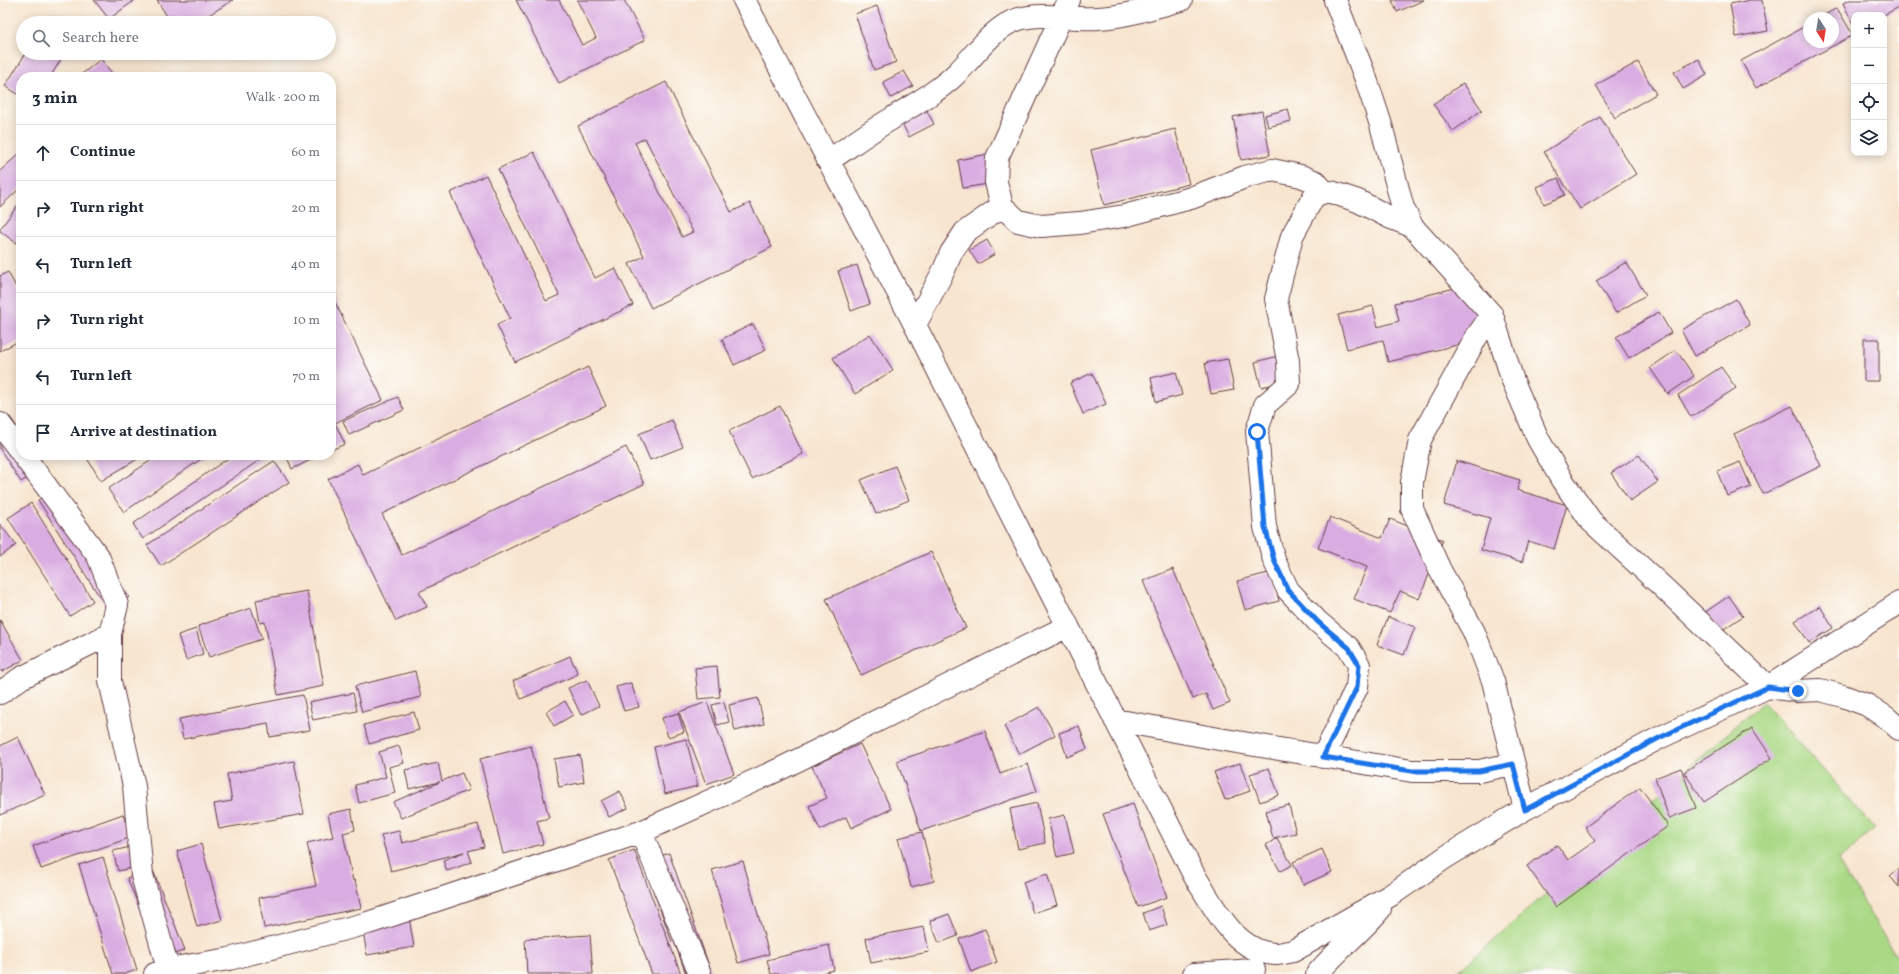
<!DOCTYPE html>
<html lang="en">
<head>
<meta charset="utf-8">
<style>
  :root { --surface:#fff; --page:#f6f6f7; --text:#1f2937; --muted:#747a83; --line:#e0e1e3 }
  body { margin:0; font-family:Vollkorn,serif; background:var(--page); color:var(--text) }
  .controls { position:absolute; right:12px; top:12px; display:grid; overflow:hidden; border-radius:8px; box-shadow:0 2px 10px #0003 }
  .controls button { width:36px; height:36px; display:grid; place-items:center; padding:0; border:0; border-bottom:1px solid var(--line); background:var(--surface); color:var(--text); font:20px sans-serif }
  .compass { position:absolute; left:1803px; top:12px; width:36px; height:36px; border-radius:50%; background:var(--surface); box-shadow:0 2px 10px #0003; rotate:168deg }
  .stop { position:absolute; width:12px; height:12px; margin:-9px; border:3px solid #1a73e8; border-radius:50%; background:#fff }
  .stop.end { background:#1a73e8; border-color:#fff; box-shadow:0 1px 4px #0008 }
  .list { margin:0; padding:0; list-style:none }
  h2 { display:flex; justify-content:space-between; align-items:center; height:52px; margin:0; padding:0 16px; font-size:17px }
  h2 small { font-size:13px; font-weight:400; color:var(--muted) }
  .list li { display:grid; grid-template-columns:26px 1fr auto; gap:12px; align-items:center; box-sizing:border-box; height:56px; padding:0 16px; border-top:1px solid var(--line) }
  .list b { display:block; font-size:15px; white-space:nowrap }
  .list em { font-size:13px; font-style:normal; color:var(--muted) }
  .icon { flex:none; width:22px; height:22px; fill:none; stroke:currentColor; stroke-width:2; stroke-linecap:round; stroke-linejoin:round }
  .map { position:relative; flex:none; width:1899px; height:974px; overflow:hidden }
  .search { position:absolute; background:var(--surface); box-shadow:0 2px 10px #0003; left:16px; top:16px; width:320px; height:44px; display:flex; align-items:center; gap:10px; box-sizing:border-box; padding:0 14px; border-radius:22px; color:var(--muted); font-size:15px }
  .panel { position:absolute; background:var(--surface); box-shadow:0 2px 10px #0003; left:16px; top:72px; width:320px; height:388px; border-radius:16px }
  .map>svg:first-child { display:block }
</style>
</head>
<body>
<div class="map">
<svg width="1899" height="974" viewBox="0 0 1899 974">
  <rect width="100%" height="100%" fill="#fdfcf7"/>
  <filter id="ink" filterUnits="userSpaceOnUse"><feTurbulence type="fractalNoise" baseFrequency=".025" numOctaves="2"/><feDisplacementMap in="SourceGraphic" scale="8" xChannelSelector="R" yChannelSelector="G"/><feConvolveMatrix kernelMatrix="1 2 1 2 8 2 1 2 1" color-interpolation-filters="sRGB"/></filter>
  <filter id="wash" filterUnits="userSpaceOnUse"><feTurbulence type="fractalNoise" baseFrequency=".012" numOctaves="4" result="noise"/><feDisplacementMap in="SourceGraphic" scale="16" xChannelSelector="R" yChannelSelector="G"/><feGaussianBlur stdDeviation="0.9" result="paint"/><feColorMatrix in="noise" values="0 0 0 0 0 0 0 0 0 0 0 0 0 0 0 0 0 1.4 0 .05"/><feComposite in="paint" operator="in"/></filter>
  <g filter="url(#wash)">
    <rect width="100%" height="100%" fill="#f7e5cf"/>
    <path fill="#aad986" stroke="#7a7c58" d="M1763 702 1875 828 1838 861 1899 961V974H1455Z"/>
    <g id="blocks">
      <path fill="#daade2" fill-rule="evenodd" d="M94 0H135L109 19Z
        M157 0H233L196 23H171Z
        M516 0H559L582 45 596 38 577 0H624L645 40 559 83Z
        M1392 0H1424L1397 12Z
        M1750 0H1762L1768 31 1736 37 1730 4Z
        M1849 0H1899V7L1884 15H1854V26L1843 3Z
        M877 6 896 62 874 70 855 14Z
        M1837 8 1853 35 1756 88 1741 61 1809 24V42H1833V18H1819Z
        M50 16 62 23H45Z
        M26 53H65L50 77H21V96L5 86Z
        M101 59 115 77H78Z
        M1699 59 1707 75 1683 89 1674 72Z
        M1638 62 1656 94 1615 118 1596 85Z
        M904 71 913 86 891 98 883 82Z
        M666 82 731 212 750 203 772 247 651 308 629 264 644 256 578 126ZM645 138 693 232 682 237 635 143Z
        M1463 83 1482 110 1453 131 1433 104Z
        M917 93 934 124 909 137 893 106Z
        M1288 109 1291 121 1268 127 1265 115Z
        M1262 111 1270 155 1241 160 1233 117Z
        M1600 117 1636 174 1580 209 1544 152Z
        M1175 129 1189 184 1104 205 1091 150Z
        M21 152V187L0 207V171Z
        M534 152 595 278 615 268 633 305 515 362 497 325 510 318 450 193 486 175 546 301 559 295 498 169Z
        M988 154 994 183 963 188 958 160Z
        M1558 178 1565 195 1544 204 1537 187Z
        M18 205 21 207V237L16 243 0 231V229Z
        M987 240 995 254 978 264 969 250Z
        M1626 262 1646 295 1616 313 1596 281Z
        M857 265 870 304 851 311 838 271Z
        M8 272 21 296V340L0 351V276Z
        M1475 283 1489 337 1388 362 1383 340 1347 349 1338 315 1373 306 1378 327 1399 321 1395 303Z
        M331 294 383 400 335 423 345 444 331 450Z
        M1736 299 1750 325 1695 356 1681 330Z
        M1659 312 1671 333 1629 358 1616 337Z
        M753 324 766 350 734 365 722 339Z
        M870 334 893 370 855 394 833 358Z
        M1864 339H1879V381H1864Z
        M1676 350 1694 376 1668 394 1650 368Z
        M1283 355 1289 381 1261 387 1255 362Z
        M1228 359 1234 390 1211 394 1205 363Z
        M588 367 606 406 382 514 402 555 626 447 644 484 419 592 427 607 396 621 328 479 358 464 363 475Z
        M1721 367 1736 388 1691 417 1678 395Z
        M1176 372 1182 395 1156 402 1151 378Z
        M1092 373 1106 404 1083 414 1070 383Z
        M398 397 404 410 349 435 343 421Z
        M780 406 803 454 752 479 729 431Z
        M1792 406 1821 466 1763 494 1734 434Z
        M10 417 21 433V455L44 468 21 482 0 449V423Z
        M672 420 683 447 650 460 639 434Z
        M85 455H144L101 481Z
        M159 455H207L124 512 108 489Z
        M233 455H267L143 539 133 524Z
        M286 455H321L292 469Z
        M1639 455 1658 482 1630 501 1611 473Z
        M274 461 289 482 161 566 147 545Z
        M1457 461 1520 480 1517 490 1567 505 1554 549 1528 541 1522 562 1481 550 1490 518 1444 505Z
        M1740 462 1751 487 1727 496 1717 471Z
        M895 466 909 500 876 514 861 480Z
        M60 487 129 597 108 610 38 500Z
        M31 503 93 601 70 616 8 518Z
        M1330 517 1382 538 1390 519 1443 540 1419 599 1400 591 1390 613 1354 599 1367 567 1318 548Z
        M0 524 16 545 0 557Z
        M931 552 966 628 861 675 826 599Z
        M1173 569 1230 703 1213 710 1206 694 1193 699 1143 581Z
        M1272 572 1279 601 1245 610 1237 581Z
        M307 591 324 686 278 695 265 622 260 623 256 600Z
        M1729 596 1743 616 1706 641 1692 621Z
        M1820 606 1833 628 1809 643 1795 621Z
        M251 608 262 639 209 657 198 626Z
        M1388 617 1415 627 1404 655 1377 645Z
        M0 620 23 660 2 672 0 669Z
        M196 629 203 654 186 660 178 635Z
        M570 656 578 674 521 699 513 681Z
        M717 666 720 697 698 699 695 668Z
        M415 671 421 697 362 712 355 686Z
        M587 680 599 706 581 715 568 688Z
        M631 683 639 707 624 711 616 687Z
        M353 693 357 711 313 720 309 702Z
        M303 695 310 730 270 737 268 723 183 739 179 719Z
        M758 698 764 724 735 731 729 705Z
        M565 701 573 715 554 726 546 712Z
        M707 702 734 774 706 784 679 712Z
        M724 702 729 722 717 725 712 705Z
        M1039 707 1055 735 1019 754 1004 726Z
        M414 712 419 730 369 744 364 725Z
        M678 713 684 732 668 737 662 718Z
        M1079 726 1087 749 1067 757 1059 733Z
        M1752 728 1772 758 1704 802 1684 772Z
        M985 731 1000 774 1028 764 1037 791 921 831 897 761Z
        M18 737 45 795 0 815V746Z
        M686 739 698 786 665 794 654 747Z
        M860 744 891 809 851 828 846 817 820 830 809 806 827 798 812 766Z
        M399 746 404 763 389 767 395 793 359 803 355 785 386 777 379 752Z
        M531 746 549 818 537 821 543 844 503 854 480 759Z
        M580 755 584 782 559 787 554 759Z
        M294 761 304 814 219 829 214 804 232 801 227 774Z
        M438 763 442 781 462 773 469 790 401 818 393 802 440 782 409 789 405 770Z
        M1240 763 1250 791 1225 800 1214 772Z
        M1269 768 1279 795 1260 802 1250 774Z
        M1681 768 1696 808 1669 818 1655 778Z
        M1640 787 1668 826 1556 907 1527 866 1557 845 1568 860 1595 841 1585 827Z
        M620 791 628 808 609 817 601 801Z
        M1037 803 1045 843 1018 849 1010 809Z
        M1133 804 1167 897 1138 907 1103 814Z
        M1289 805 1296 833 1273 838 1266 811Z
        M351 809 355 830 343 833 353 881 355 880 361 908 264 928 259 898 316 886 307 843 333 837 328 814Z
        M123 814 132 837 41 869 33 846Z
        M1065 815 1074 853 1057 857 1048 819Z
        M478 824 484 847 468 851 472 862 447 871 443 860 464 852 391 871 381 835 399 831 402 843Z
        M922 832 934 881 911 887 898 838Z
        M1277 838 1292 865 1280 871 1266 845Z
        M143 844 148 864 118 871 113 851Z
        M201 844 222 920 197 927 177 851Z
        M1322 849 1332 872 1303 885 1293 862Z
        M634 850 681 974H652L609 860Z
        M669 853 712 974H686L674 941 672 942 643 862Z
        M103 857 137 970 124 974H113L79 865Z
        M743 861 769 954 738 963 712 870Z
        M152 868 185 950 161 960 127 878Z
        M1899 868V887L1890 876Z
        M1047 874 1057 905 1033 913 1023 882Z
        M1161 906 1167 925 1149 931 1143 913Z
        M949 914 958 936 939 943 930 921Z
        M409 917 414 947 367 955 362 925Z
        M924 927 929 952 871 963 866 938Z
        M985 929 997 962 971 972 959 939Z
        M590 935 593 974H527L525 939Z
        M829 945 834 970 818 974H771L767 960Z"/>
    </g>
  </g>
  <g filter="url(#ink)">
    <use href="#blocks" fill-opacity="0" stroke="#643d44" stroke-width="1"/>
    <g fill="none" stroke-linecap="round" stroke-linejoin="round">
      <defs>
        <path id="street" d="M744 0 915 325 1194 875C1213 905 1234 952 1275 954 1280 954 1287 952 1293 951L1391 895 1446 857 1525 809 1659 738 1768 687 1899 603
          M1069 0 997 158 996 182 1002 206 1018 221 1041 226 1080 223 1124 216 1191 198 1245 177 1272 170 1301 176 1316 182 1324 192
          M1335 0 1366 79 1381 125 1403 208 1412 226 1492 315 1513 381 1538 439 1562 480 1591 521 1667 591 1768 687 1798 691 1820 690 1843 696 1867 705 1887 718 1899 729
          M828 161C849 147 869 132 891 119 914 104 938 92 958 72 974 56 995 25 1019 19 1044 12 1072 20 1098 18 1126 17 1153 7 1181 0
          M1492 315 1477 336 1420 440 1412 482V509L1440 570 1474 632 1493 681 1525 809
          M915 325 944 270 951 253 965 232 1002 206
          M0 424 21 452
          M23 455 98 556 117 605 110 634V681L134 786 142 875 168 969
          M0 693 21 678 110 634
          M1115 720 1219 739 1412 771H1479L1513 764
          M1323 757 1357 687 1359 665 1349 648 1318 622 1288 590 1274 560 1265 527 1257 431 1265 405 1289 384 1288 361 1276 299 1292 236 1314 196 1324 192H1331L1358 201 1389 217 1412 226
          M641 832 700 974
          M155 974 168 969 229 959 368 923 641 832 778 770 1068 626
          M1194 974 1254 970
          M1317 974C1336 951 1361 932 1380 909"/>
      </defs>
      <use href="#street" stroke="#643d44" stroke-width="24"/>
      <use href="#street" stroke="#fff" stroke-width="22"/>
    </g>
  </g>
  <g fill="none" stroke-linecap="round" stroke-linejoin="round" filter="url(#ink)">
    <path stroke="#1a73e8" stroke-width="5" d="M1257 432 1265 527 1274 560 1288 590 1318 622 1349 648 1359 665 1357 687 1323 757 1412 771H1479L1513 764 1525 810 1659 738 1768 687 1798 691"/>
  </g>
</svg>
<div class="controls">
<button>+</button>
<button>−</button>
<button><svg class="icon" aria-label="locate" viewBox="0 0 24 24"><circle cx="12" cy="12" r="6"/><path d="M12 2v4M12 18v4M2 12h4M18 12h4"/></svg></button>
<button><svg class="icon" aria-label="layers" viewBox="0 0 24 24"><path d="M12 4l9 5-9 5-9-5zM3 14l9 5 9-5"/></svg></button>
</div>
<svg class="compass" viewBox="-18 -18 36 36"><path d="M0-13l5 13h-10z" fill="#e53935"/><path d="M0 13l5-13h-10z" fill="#747a83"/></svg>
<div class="stop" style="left:1257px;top:432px"></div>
<div class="stop end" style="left:1798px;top:691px"></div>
<div class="search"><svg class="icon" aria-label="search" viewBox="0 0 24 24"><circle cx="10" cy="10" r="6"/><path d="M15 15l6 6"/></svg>Search here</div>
<section class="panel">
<h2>3 min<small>Walk · 200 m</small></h2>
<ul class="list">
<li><svg class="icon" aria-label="ahead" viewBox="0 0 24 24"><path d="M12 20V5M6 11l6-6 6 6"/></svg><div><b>Continue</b></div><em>60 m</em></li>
<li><svg class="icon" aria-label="right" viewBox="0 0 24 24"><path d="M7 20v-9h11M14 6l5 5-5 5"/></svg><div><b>Turn right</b></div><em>20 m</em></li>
<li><svg class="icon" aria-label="left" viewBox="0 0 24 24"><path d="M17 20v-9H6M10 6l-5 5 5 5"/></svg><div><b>Turn left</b></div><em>40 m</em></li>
<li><svg class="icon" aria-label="right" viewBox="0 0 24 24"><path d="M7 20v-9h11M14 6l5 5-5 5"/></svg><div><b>Turn right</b></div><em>10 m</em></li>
<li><svg class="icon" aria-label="left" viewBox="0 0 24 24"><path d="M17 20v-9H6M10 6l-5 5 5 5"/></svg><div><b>Turn left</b></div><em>70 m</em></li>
<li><svg class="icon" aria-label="arrive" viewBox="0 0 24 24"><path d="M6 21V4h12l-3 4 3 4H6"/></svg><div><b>Arrive at destination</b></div></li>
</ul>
</section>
</div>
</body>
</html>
